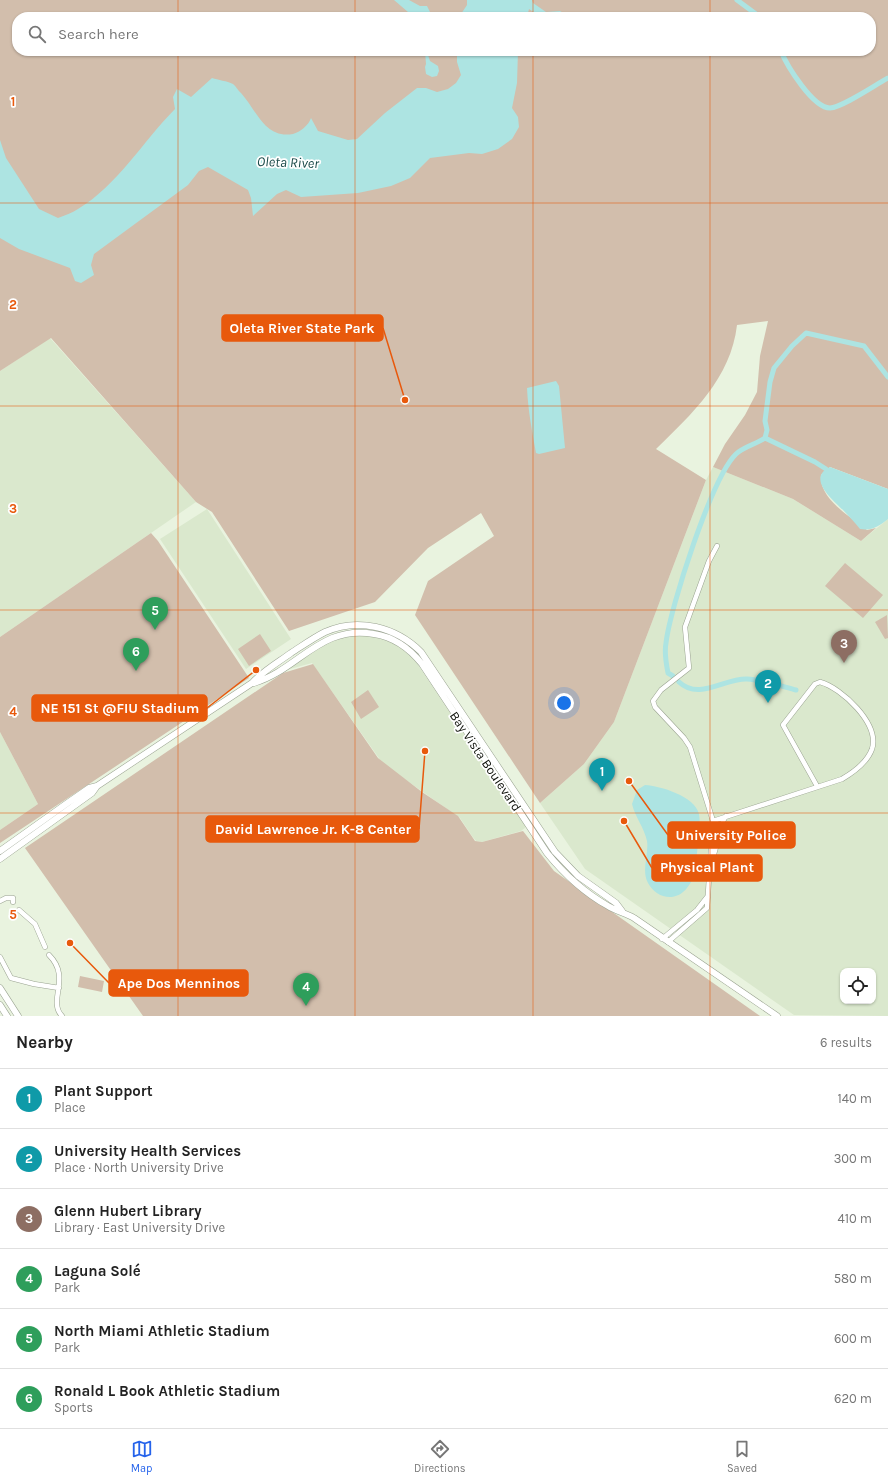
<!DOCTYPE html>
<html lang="en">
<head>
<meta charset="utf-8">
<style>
  :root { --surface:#fff; --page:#f6f6f6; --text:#222; --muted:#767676; --line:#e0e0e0; --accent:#2563eb }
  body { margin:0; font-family:Karla,sans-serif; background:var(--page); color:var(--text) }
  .controls { position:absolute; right:12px; bottom:12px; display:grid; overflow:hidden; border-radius:8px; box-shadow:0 1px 3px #0004 }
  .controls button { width:36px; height:36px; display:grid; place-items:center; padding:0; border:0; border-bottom:1px solid var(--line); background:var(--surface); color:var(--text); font:20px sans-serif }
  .you { position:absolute; left:564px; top:703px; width:14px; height:14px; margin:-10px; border:3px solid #fff; border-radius:50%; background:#1a73e8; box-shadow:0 0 0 6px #1a73e833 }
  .badge { display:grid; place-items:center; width:26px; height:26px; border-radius:50%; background:var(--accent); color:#fff; font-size:13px; font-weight:700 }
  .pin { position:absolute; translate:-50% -33px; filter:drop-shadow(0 1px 2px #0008) }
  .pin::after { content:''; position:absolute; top:21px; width:14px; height:12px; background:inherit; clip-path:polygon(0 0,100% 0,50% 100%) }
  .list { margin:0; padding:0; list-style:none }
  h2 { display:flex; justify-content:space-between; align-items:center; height:52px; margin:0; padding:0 16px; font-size:17px }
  h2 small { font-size:13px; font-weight:400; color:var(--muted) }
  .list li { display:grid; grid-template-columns:26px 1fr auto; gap:12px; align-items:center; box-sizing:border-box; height:60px; padding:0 16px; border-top:1px solid var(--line) }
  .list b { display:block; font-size:15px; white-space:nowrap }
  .list p { margin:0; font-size:13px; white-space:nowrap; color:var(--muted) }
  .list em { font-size:13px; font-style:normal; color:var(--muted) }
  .icon { flex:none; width:22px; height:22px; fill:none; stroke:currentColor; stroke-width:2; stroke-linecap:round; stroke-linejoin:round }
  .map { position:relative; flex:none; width:888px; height:1016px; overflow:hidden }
  .search { position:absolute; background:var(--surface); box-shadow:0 1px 3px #0004; left:12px; right:12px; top:12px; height:44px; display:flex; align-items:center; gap:10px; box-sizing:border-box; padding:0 14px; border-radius:16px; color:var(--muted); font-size:15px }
  .sheet { height:412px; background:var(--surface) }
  nav { display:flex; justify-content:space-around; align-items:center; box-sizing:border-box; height:56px; border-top:1px solid var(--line); background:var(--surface); font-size:11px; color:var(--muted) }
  nav a { display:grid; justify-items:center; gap:2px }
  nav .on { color:var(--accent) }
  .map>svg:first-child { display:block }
</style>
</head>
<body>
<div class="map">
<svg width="888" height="1016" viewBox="0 0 888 1016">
  <rect width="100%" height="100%" fill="#e9f3df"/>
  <path fill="#dae8cd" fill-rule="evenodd" d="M50 338 196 502 0 637V371Z
    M713 467 793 499 861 541 888 519V1016L794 1015 585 869 540 803 584 764 614 722 706 480ZM843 971H873V1001H843Z
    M207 509 291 639 246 669 160 539Z
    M355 635 370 636 390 642 403 649 414 659 526 827 521 831 482 842 476 841 472 836 460 818 383 764 312 663 279 672 318 647 338 638Z
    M0 732 38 804 0 830Z"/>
  <path fill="#d2beac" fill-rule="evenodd" d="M0 0H888V489L830 467 821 475C819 499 851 517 867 530L876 528 861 541 793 499 713 467 725 444 745 415 757 392 760 356 768 321 737 325C731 378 692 414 656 449L706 480 614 722 584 764 540 803 415 615 428 581 494 536 481 513 428 548 375 602 289 631 212 512 196 502 51 338 0 371ZM17 17H871V51H17Z
    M151 533 158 541 249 678 0 843V830L38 804 0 732V637Z
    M845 563 883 595 863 618 825 586Z
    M887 615 888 638 885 639 875 622Z
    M260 634 271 651 249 666 238 649Z
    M313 664 378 758 422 792 458 816 475 841 482 842 523 831 554 871 760 1016H143L25 848 283 673Z
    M368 690 379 707 361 719 351 702Z
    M80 976 104 981 102 992 78 987Z"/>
  <path fill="#ade4e2" d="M394 0H409L420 6H427L431 14 430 17H417L415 15 414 17H408V12Z
    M467 0H532L533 3 546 12 560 11 568 16 541 17 529 9 527 17H459L467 5Z
    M425 51H430L428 55 430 61 438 66 439 71 437 76 432 77 426 74 425 67 426 64Z
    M457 51H518L517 83 512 108 518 117 519 127 512 139 498 149 482 154 469 153 430 158 410 178 391 186 358 193 301 197 286 190 277 194 253 216 251 198 248 190 208 167 199 171 188 185 94 254 91 265 94 275 81 283 75 281 70 268 19 249 0 238V140L6 158 39 209 58 218C65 215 72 213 78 209 118 185 143 141 175 109L173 97 177 89 191 97 212 78C218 80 227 81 233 84 236 86 238 91 241 93 257 111 265 139 293 134 300 132 309 125 311 118L318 131 348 140 357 139 385 113 417 88H426L437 92 448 89 456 83 461 75 457 62Z
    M556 381 559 386 565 448 539 454 536 453C532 431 528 410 527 388Z
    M830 467 888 489V519C879 526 872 531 860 529 855 523 849 516 843 510 833 500 806 478 830 467Z
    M645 785C660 786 695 796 699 814 701 826 698 841 697 853 695 865 696 878 687 888 675 903 656 898 648 883 641 871 649 854 647 841 644 827 635 817 632 804L637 790Z"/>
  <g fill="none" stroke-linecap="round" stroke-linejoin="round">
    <path stroke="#ade4e2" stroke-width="5" d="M737 0 760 17
      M781 51C787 66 813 108 830 108 843 107 875 85 888 78
      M826 469 815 462 765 438 767 430 765 421 770 382 774 368 792 346 806 333 864 346 888 377
      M673 676 668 673C666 663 664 653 666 643 670 608 712 477 736 454 743 447 756 444 765 438
      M679 682C699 701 725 678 747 679 763 680 781 686 796 690"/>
    <defs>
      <path id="street" d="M713 821 842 779C854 772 867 763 872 749 880 724 842 688 820 682L815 684 783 725 817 786
        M711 861C719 847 716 830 726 816
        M0 901 6 898H13V902
        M19 910 35 924 45 947
        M662 939 697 910 708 896
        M668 942 707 908 713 821 690 747 684 738 655 707 653 701 661 690 689 668 685 627 709 561 717 546
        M49 955C72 978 47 1000 62 1016
        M0 957 11 978 34 984 59 988"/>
      <path id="secondary" d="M254 683C298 670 321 624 374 634 394 637 410 649 422 664L547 853C564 874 585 893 608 906 616 911 625 913 634 918L777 1016
        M0 851 66 804 89 788 97 786 252 683C263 671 277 663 291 653 302 646 313 638 325 632 358 617 396 627 421 652L555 852 578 876 616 903 622 911
        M0 859 92 793 97 786
        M0 988 18 1016
        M0 1005 7 1016"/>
    </defs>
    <use href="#street" stroke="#9aa391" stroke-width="5.5"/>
    <use href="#secondary" stroke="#9aa391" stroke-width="7"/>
    <use href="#street" stroke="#fff" stroke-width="4.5"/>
    <use href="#secondary" stroke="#fff" stroke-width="6"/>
  </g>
  <path fill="none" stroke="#e8590c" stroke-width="1" stroke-opacity="0.55" d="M178 0V17M355 0V17M533 0V17M710 0V17M178 51V1016M355 51V1016M533 51V1016M710 51V1016M0 203H888M0 406H888M0 610H888M0 813H888"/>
  <g text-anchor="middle" stroke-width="3.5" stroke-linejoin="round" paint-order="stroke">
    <g font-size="13" fill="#0e110a" stroke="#fff">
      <text transform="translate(486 761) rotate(56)" y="5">Bay Vista Boulevard</text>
    </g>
    <g font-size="14" font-style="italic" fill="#194948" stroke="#fff">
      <text transform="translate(288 162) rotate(2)" y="5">Oleta River</text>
    </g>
  </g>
  <g font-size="13" text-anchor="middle" font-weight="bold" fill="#e8590c" stroke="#fff" stroke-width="3.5" stroke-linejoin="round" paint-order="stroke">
    <text x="13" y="106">1</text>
    <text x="13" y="309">2</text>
    <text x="13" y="513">3</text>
    <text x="13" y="716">4</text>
    <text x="13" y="919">5</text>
  </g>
  <path fill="none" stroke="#e8590c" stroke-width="1.5" d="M405 400L383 328M256 670L207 708M425 751L419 829M629 781L668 835M624 821L652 868M70 943L109 983"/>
  <g fill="#e8590c" stroke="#fff" stroke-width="1.5">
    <circle cx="405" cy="400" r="4"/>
    <circle cx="256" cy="670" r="4"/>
    <circle cx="425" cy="751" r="4"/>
    <circle cx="629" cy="781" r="4"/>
    <circle cx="624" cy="821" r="4"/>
    <circle cx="70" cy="943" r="4"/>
  </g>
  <g fill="#e8590c" stroke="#e8590c" stroke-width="1.5">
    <rect x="222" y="315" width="161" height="26" rx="4"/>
    <rect x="32" y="695" width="175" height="26" rx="4"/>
    <rect x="206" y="816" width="213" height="26" rx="4"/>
    <rect x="668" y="822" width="127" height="26" rx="4"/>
    <rect x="652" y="855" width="110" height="26" rx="4"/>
    <rect x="109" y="970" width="139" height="26" rx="4"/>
  </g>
  <g font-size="14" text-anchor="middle" font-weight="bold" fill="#fff">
    <text x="302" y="333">Oleta River State Park</text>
    <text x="120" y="713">NE 151 St @FIU Stadium</text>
    <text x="313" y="834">David Lawrence Jr. K-8 Center</text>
    <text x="731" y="840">University Police</text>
    <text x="707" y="872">Physical Plant</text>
    <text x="179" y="988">Ape Dos Menninos</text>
  </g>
</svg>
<div class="controls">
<button><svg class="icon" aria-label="locate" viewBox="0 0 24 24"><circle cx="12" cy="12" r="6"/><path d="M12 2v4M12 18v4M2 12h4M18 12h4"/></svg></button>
</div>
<div class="you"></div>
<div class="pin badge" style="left:602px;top:791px;background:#0f9aa8">1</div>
<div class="pin badge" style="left:768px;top:703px;background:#0f9aa8">2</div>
<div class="pin badge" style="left:844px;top:663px;background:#8d6e63">3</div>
<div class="pin badge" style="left:306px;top:1006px;background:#2e9e5b">4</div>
<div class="pin badge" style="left:155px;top:630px;background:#2e9e5b">5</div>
<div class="pin badge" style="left:136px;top:671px;background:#2e9e5b">6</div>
<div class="search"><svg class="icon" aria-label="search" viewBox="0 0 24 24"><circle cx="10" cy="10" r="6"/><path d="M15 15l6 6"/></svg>Search here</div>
</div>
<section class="sheet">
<h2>Nearby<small>6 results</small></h2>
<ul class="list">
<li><span class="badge" style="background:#0f9aa8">1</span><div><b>Plant Support</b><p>Place</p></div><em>140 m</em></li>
<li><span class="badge" style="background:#0f9aa8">2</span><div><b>University Health Services</b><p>Place · North University Drive</p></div><em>300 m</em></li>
<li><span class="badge" style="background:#8d6e63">3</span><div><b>Glenn Hubert Library</b><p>Library · East University Drive</p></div><em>410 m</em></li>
<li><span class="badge" style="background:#2e9e5b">4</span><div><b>Laguna Solé</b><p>Park</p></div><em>580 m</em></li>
<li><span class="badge" style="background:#2e9e5b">5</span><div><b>North Miami Athletic Stadium</b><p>Park</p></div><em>600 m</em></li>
<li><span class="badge" style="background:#2e9e5b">6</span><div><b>Ronald L Book Athletic Stadium</b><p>Sports</p></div><em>620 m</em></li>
</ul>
</section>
<nav>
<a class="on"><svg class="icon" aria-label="map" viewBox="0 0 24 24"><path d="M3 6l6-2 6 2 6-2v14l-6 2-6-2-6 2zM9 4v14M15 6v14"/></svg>Map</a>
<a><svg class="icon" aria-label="directions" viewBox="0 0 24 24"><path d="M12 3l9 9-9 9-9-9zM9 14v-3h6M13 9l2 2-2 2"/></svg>Directions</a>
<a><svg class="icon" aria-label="saved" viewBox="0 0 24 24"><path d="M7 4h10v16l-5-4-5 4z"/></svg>Saved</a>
</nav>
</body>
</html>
